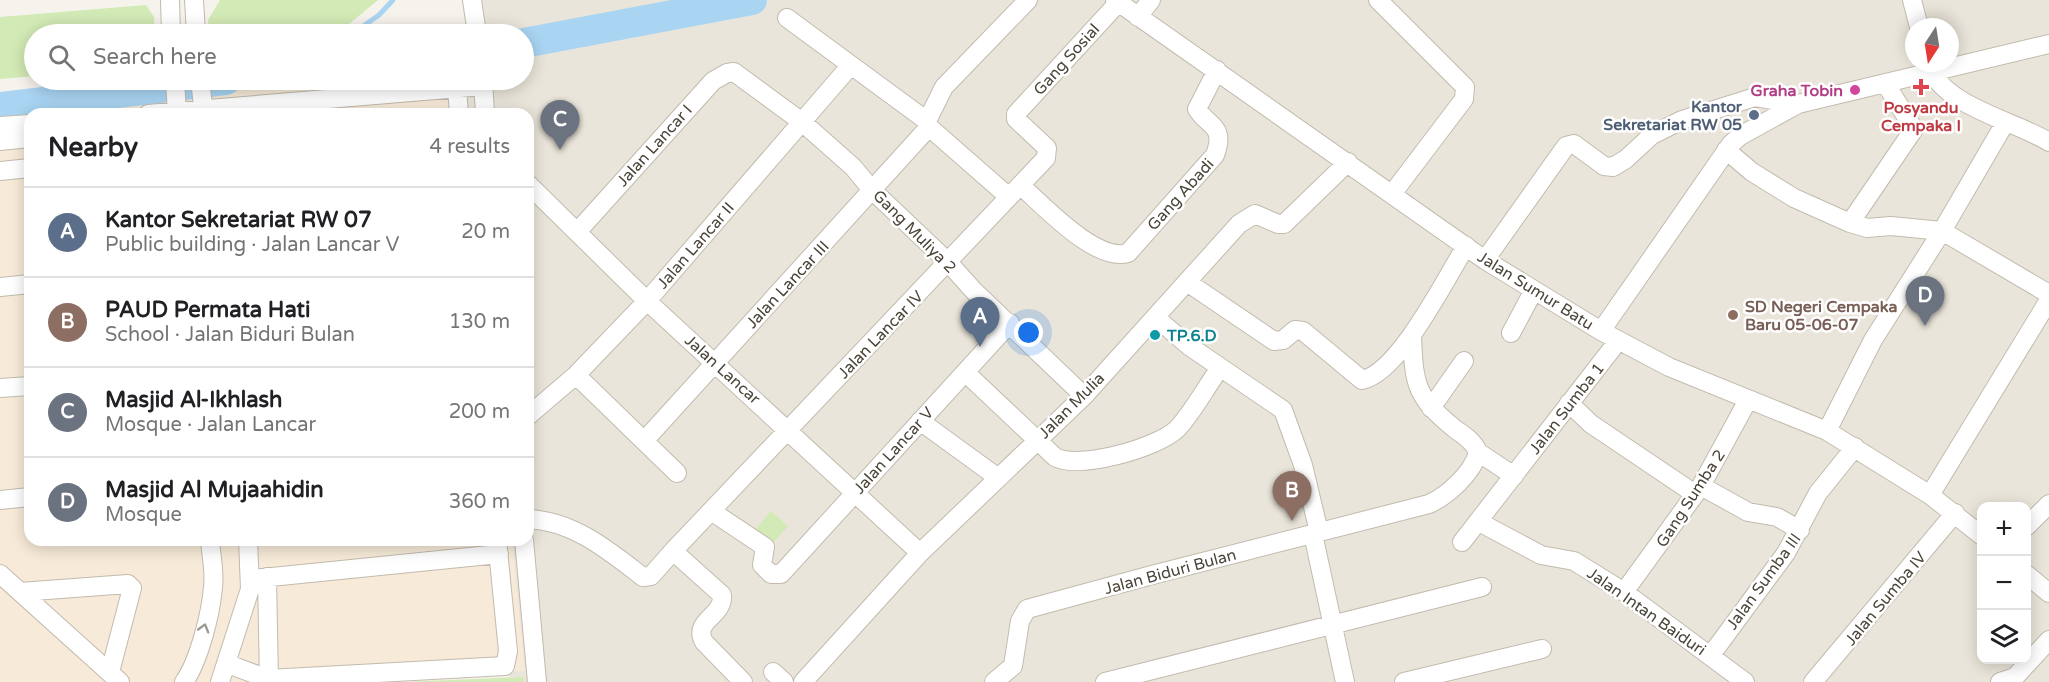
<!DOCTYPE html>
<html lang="en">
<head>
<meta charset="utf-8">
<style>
  :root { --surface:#fff; --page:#f2f2f2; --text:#202124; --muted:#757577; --line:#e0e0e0; --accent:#fc3f1d }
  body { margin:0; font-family:"Varela Round",sans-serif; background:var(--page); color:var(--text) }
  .controls { position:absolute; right:18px; bottom:18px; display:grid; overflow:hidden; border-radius:12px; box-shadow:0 3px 15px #0003 }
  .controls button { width:54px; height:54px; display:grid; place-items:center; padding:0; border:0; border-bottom:2px solid var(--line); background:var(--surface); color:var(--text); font:30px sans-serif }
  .compass { position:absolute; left:1905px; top:18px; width:54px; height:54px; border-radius:50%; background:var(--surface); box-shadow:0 3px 15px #0003; rotate:192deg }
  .you { position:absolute; left:1029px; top:333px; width:21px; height:21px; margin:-15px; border:4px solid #fff; border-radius:50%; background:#1a73e8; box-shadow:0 0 0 9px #1a73e833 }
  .badge { display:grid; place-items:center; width:39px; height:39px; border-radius:50%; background:var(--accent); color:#fff; font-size:20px; font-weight:700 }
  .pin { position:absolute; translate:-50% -50px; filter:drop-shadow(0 2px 3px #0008) }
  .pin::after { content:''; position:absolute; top:32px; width:21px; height:18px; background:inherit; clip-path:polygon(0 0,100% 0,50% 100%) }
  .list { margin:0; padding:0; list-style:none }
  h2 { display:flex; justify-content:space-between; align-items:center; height:78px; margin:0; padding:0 24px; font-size:26px }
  h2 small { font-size:20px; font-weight:400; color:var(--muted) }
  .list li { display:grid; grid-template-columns:39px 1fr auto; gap:18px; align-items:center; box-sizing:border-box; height:90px; padding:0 24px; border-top:2px solid var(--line) }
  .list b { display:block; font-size:22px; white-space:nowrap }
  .list p { margin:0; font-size:20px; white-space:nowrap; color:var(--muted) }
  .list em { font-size:20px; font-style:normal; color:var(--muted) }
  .icon { flex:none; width:33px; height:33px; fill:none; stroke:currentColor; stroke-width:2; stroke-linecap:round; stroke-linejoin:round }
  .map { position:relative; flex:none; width:2049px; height:682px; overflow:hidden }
  .search { position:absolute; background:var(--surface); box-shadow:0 3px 15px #0003; left:24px; top:24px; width:510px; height:66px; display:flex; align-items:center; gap:15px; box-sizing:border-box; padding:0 21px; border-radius:33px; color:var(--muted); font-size:22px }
  .panel { position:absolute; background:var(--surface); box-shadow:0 3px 15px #0003; left:24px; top:108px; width:510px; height:438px; border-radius:18px }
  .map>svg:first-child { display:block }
</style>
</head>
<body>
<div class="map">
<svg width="2049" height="682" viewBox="0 0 2049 682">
  <rect width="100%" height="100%" fill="#f6f3ec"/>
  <path fill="#eae5da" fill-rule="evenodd" d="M470 0H2049V682H508L510 680 503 540H528V114H465L463 80H524V34H465ZM1914 27H1950V63H1914ZM1982 506H2026V660H1982Z"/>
  <path fill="#f7ead8" d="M293 80H464L468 114H39Z
    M30 115V540H512L525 671 337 682H0V135Z"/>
  <path fill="#d2eab5" d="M220 0H378L337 34H209L208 20Z
    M146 5 154 17 155 34H34V76L0 79V17Z
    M771 511 788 526 773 543 756 529Z
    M524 677 523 682H403Z"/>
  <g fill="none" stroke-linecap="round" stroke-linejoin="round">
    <path stroke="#a9d4f2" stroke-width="5" d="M352 34 379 15 393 0"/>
    <path stroke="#a9d4f2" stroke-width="30" d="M524 43 752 0
      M0 107 226 80"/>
    <defs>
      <path id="minor" d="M170 0 171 34
        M194 0 196 34
        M472 0 477 34
        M1115 0 1485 260 1601 331 1669 367 1827 431 1930 495 1982 536
        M1378 0 1465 87 1464 99 1392 194
        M1912 0 1919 27
        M1138 17 1151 0
        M787 18 927 121 929 127 1009 197
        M1928 63C1940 106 2016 121 2049 142
        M175 80 177 114
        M200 80 204 114
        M483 80 485 114
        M457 89 459 114
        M148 114 483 86
        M927 121 944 87 1028 0
        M0 126 30 124
        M0 141 30 138
        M1726 150 1752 172 1794 198 1850 223 1867 228 1891 226 1942 231 2049 294
        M0 171 30 168
        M528 184 647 301 920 553
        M1020 185C1043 205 1096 263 1128 253L1215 155C1226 125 1208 127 1197 109L1217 70
        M1850 223 1914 129 1885 83
        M577 232 713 81 727 73 734 72 802 122 853 167 872 190 948 262 973 290 1084 396
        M1485 260 1566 146 1574 144 1604 166 1613 167 1626 159 1652 135 1682 120 1755 97 1798 104
        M1187 282 1274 341 1283 340 1295 330 1303 331 1362 380C1399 373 1446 278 1466 246
        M0 287 30 284
        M1155 317 1189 346 1283 410 1303 465 1319 532
        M1601 331 1731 144 1740 136 1798 104 2049 44
        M1511 333 1534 290
        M966 373 1055 457C1079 470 1157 448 1177 429 1193 412 1206 387 1220 368
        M576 375 677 473
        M0 388 30 386
        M1569 403 1591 424 1695 494
        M1431 408 1464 361
        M528 416 576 375 647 301 851 65
        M920 421 997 477
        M1827 431 1873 340 1942 231 2005 123
        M644 441 929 127
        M1478 452 1514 476
        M1701 486 1748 512 1777 517 1800 530
        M1930 495 2049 300
        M0 500 30 497
        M711 511 765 547 762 565 771 574H781L1010 323
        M528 519C574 521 609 551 643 577L651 576 673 551 722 595C724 617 692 620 704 642L743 682
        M1479 522 1541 555 1574 561 1624 592 1745 682
        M2026 527 2049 504
        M1313 534 1345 682
        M524 540 537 682
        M1462 542 1618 341
        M673 551 1046 158 1047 148 1016 119V114L1118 3
        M0 574 120 682
        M2026 574 2049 593
        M267 577 269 682
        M252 579 499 554
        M20 592 128 584 132 588 110 672
        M1624 592 1701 486 1748 400
        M1711 655 1786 553 1818 493 1855 447
        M228 664 268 679 505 666 508 651 497 540
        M773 672 784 682
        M184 682C199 661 211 613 213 587 215 572 211 555 210 540
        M220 682 250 589 248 540
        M803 682 920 553 1084 396 1239 224 1255 214 1278 224H1284L1348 162
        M994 682 1013 666 1020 621 1027 609 1152 575 1429 504C1447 496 1473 473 1478 452 1474 442 1464 435 1455 429 1416 397 1414 386 1412 336
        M1105 682 1482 587
        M1404 682 1542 649
        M1813 682 1955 513
        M2000 682 2015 677 2049 640"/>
    </defs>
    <use href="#minor" stroke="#c2bbae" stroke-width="20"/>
    <use href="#minor" stroke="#fff" stroke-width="18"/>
  </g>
  <defs><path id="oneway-chevron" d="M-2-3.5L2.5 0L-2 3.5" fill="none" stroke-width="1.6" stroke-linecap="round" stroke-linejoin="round" transform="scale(1.5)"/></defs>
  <use stroke="#9c9892" href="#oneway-chevron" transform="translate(204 628) rotate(-74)"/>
  <path fill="#e0444e" stroke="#fff" stroke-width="2" d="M1918 78h6v6h6v6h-6v6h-6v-6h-6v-6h6z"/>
  <circle fill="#d1479c" stroke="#fff" stroke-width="2" cx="1855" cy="90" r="6"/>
  <circle fill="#5c6f8a" stroke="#fff" stroke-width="2" cx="1754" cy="115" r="6"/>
  <circle fill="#8d6e63" stroke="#fff" stroke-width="2" cx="1733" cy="315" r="6"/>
  <circle fill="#0f9aa8" stroke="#fff" stroke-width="2" cx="1155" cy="335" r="6"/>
  <g text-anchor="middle" stroke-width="5" stroke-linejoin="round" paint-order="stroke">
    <g font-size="16" fill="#4b4439" stroke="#fff">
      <text transform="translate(1066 59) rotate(-48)" y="6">Gang Sosial</text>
      <text transform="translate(654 145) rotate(-48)" y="6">Jalan Lancar I</text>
      <text transform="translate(1180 194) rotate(-48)" y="6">Gang Abadi</text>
      <text transform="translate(915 231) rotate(45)" y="6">Gang Muliya 2</text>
      <text transform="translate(695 245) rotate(-49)" y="6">Jalan Lancar II</text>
      <text transform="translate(787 284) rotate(-47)" y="6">Jalan Lancar III</text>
      <text transform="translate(1536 290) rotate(32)" y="6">Jalan Sumur Batu</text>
      <text transform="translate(880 334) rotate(-46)" y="6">Jalan Lancar IV</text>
      <text transform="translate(723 369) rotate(42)" y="6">Jalan Lancar</text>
      <text transform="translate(1071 405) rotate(-45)" y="6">Jalan Mulia</text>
      <text transform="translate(1566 408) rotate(-52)" y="6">Jalan Sumba 1</text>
      <text transform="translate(893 450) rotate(-48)" y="6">Jalan Lancar V</text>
      <text transform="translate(1690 498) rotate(-57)" y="6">Gang Sumba 2</text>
      <text transform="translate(1170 571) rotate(-15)" y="6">Jalan Biduri Bulan</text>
      <text transform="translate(1763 581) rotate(-54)" y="6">Jalan Sumba III</text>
      <text transform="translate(1885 598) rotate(-50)" y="6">Jalan Sumba IV</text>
      <text transform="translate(1647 611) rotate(35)" y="6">Jalan Intan Baiduri</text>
    </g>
    <g font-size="16" font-weight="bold" fill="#b23c85" stroke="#fff" text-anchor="end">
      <text x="1843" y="96">Graha Tobin</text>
    </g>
    <g font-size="16" font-weight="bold" fill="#4e5e75" stroke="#fff" text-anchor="end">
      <text x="1742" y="112">Kantor<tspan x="1742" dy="18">Sekretariat RW 05</tspan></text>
    </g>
    <g font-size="16" font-weight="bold" fill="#be3a42" stroke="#fff">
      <text x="1921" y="113">Posyandu<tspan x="1921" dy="18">Cempaka I</tspan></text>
    </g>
    <g font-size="16" font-weight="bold" fill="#785e54" stroke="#fff" text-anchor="start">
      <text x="1745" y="312">SD Negeri Cempaka<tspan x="1745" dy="18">Baru 05-06-07</tspan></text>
    </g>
    <g font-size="16" font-weight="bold" fill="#0d838f" stroke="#fff" text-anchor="start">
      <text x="1167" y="341">TP.6.D</text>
    </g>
  </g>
</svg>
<div class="controls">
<button>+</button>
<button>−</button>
<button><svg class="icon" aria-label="layers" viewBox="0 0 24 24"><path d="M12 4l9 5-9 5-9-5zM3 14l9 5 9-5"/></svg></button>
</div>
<svg class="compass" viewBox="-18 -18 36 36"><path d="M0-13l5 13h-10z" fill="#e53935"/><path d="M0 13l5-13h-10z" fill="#757577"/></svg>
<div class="you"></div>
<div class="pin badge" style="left:980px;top:347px;background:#5c6f8a">A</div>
<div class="pin badge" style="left:1292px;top:521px;background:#8d6e63">B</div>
<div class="pin badge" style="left:560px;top:150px;background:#6b7280">C</div>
<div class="pin badge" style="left:1925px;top:326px;background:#6b7280">D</div>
<div class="search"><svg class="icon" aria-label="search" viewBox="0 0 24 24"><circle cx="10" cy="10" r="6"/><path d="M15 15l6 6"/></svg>Search here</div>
<section class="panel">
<h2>Nearby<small>4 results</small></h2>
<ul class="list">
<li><span class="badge" style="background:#5c6f8a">A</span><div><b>Kantor Sekretariat RW 07</b><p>Public building · Jalan Lancar V</p></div><em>20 m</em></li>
<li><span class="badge" style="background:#8d6e63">B</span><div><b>PAUD Permata Hati</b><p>School · Jalan Biduri Bulan</p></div><em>130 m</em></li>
<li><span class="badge" style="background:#6b7280">C</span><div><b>Masjid Al-Ikhlash</b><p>Mosque · Jalan Lancar</p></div><em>200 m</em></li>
<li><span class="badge" style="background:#6b7280">D</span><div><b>Masjid Al Mujaahidin</b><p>Mosque</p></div><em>360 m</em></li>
</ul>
</section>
</div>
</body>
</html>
